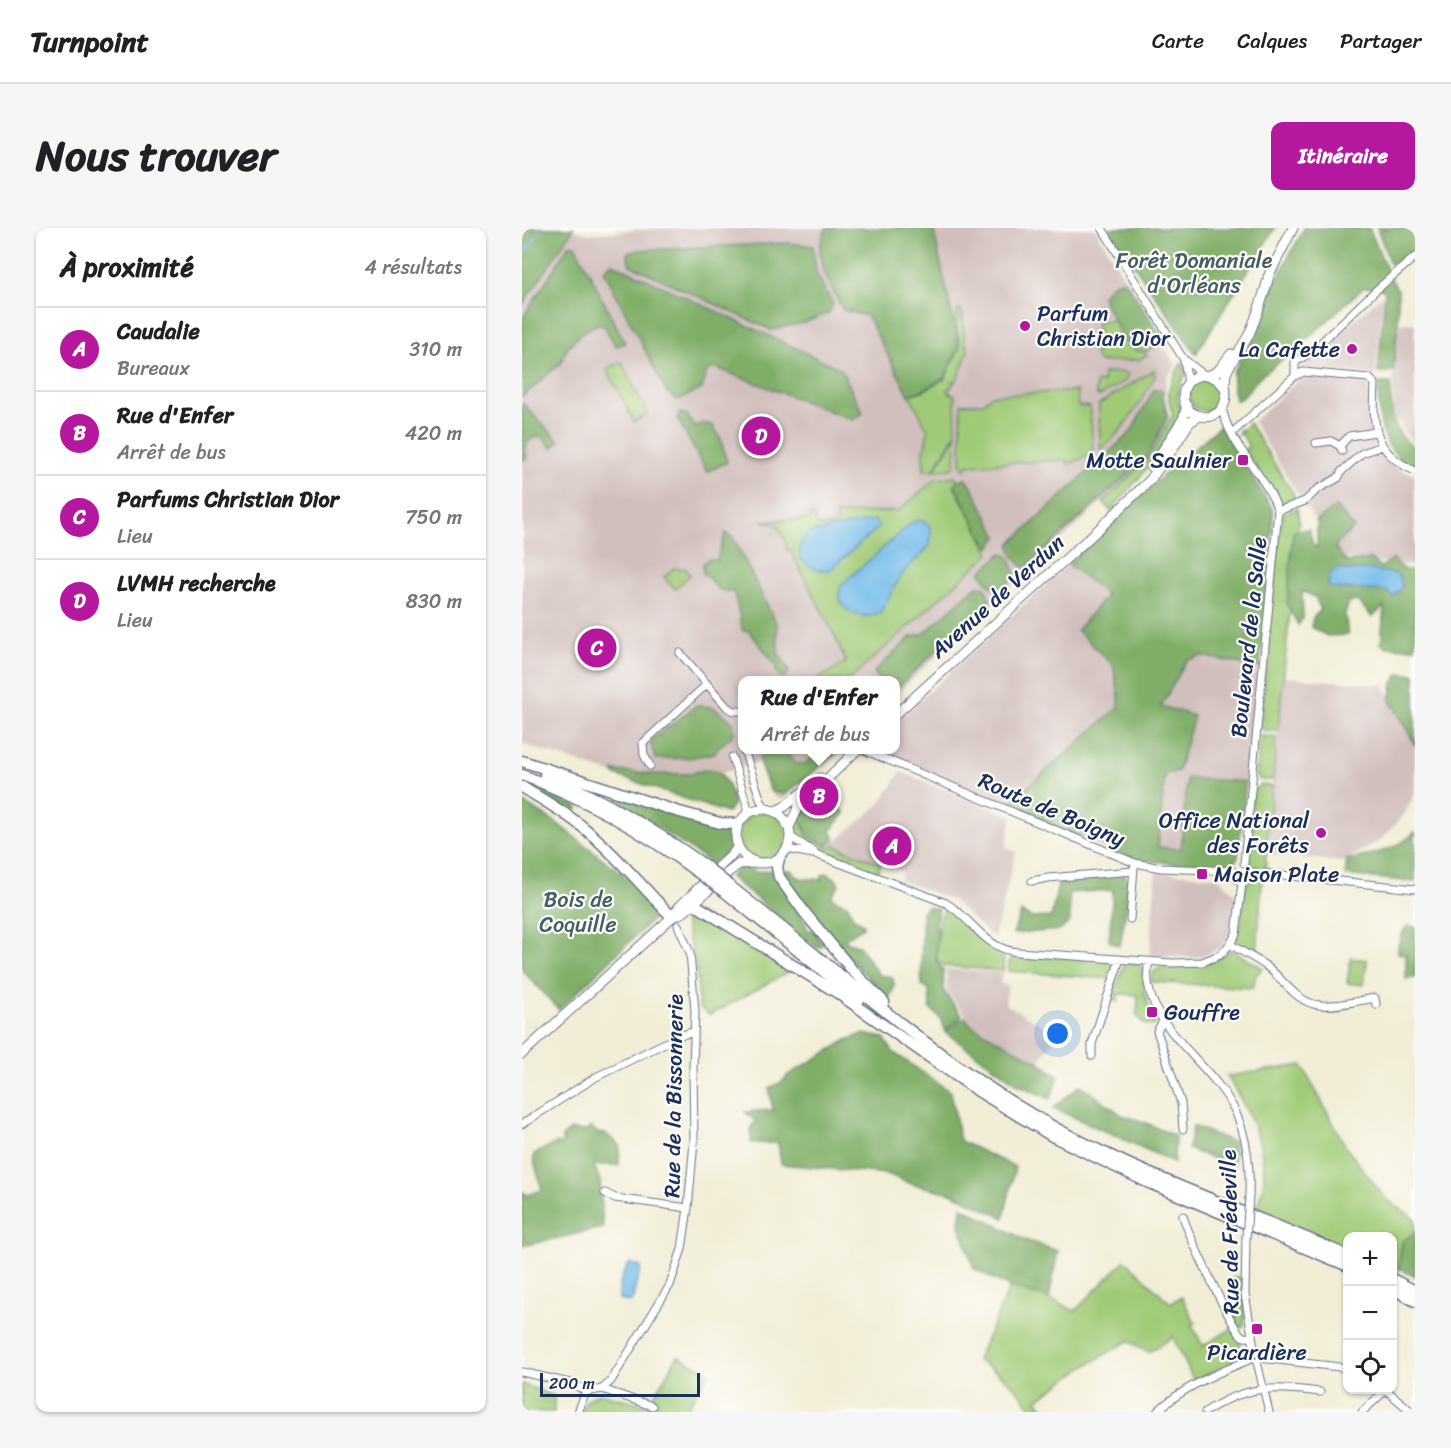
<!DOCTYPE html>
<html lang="fr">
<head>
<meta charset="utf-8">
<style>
  :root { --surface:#fff; --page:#f6f6f6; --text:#202124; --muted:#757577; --line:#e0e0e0; --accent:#b5179e }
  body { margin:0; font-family:Sriracha,sans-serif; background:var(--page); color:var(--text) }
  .controls { position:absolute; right:18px; bottom:18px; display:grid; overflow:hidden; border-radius:12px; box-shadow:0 2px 4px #0004 }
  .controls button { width:54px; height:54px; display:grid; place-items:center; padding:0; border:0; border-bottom:2px solid var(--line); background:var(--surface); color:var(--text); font:30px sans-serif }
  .scale { position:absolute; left:18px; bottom:15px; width:160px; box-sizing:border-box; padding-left:6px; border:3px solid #1b2f5e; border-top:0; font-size:16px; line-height:21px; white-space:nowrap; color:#1b2f5e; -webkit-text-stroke:4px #fdfcf7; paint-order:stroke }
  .you { position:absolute; left:536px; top:806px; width:21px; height:21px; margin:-15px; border:4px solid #fff; border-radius:50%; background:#1a73e8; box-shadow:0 0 0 9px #1a73e833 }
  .badge { display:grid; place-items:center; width:39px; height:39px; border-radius:50%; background:var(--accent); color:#fff; font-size:20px; font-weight:700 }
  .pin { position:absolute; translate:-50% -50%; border:3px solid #fff; box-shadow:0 2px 6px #0006 }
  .popup { position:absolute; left:216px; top:448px; width:162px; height:78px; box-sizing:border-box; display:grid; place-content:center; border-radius:12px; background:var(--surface); filter:drop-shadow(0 2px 4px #0005); font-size:20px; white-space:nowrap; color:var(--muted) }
  .popup b { font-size:22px; color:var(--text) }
  .popup::after { content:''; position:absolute; left:50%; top:100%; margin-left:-12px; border:12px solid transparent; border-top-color:var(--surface) }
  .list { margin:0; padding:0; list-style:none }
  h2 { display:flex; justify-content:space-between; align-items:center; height:78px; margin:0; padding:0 24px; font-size:26px }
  h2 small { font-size:20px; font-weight:400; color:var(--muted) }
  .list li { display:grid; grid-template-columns:39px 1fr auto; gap:18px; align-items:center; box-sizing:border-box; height:84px; padding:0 24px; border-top:2px solid var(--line) }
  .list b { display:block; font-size:22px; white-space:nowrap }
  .list p { margin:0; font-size:20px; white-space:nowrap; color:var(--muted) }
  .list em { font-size:20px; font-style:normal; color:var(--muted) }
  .icon { flex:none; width:33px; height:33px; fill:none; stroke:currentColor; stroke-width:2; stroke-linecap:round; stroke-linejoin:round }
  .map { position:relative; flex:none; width:893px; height:1184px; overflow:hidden; border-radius:12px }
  header { display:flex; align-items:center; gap:36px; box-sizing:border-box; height:84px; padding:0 30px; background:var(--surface); border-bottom:2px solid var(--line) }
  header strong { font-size:28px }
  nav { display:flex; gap:33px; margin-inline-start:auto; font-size:21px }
  .intro { display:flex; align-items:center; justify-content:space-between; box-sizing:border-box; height:144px; padding:0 36px }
  h1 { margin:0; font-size:42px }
  .button { padding:15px 27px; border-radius:12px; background:var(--accent); color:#fff; font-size:21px; font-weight:700 }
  main { display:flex; gap:36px; padding:0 36px }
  aside { flex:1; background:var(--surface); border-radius:12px; box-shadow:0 2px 4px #0004 }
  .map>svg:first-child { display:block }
</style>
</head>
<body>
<header>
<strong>Turnpoint</strong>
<nav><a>Carte</a><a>Calques</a><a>Partager</a></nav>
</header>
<div class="intro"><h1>Nous trouver</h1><a class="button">Itinéraire</a></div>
<main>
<aside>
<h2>À proximité<small>4 résultats</small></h2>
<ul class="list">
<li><span class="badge">A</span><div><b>Caudalie</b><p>Bureaux</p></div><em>310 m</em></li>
<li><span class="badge">B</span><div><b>Rue d'Enfer</b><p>Arrêt de bus</p></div><em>420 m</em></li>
<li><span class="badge">C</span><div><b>Parfums Christian Dior</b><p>Lieu</p></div><em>750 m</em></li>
<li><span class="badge">D</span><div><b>LVMH recherche</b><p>Lieu</p></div><em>830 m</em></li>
</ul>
</aside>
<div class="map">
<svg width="893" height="1184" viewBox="0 0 893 1184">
  <rect width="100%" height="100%" fill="#fdfcf7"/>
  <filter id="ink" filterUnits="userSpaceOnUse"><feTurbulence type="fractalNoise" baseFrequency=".0167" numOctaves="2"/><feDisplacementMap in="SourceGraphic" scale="12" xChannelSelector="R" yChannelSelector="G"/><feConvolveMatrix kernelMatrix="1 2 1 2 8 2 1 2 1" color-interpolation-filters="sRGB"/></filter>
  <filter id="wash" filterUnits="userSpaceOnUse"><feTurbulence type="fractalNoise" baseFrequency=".008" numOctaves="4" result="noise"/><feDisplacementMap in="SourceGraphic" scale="24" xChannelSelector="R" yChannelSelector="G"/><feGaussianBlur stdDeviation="1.35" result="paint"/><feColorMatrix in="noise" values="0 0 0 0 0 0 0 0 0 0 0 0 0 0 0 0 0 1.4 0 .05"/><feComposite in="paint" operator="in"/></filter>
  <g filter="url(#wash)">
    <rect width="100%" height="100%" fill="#f1edd6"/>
    <path fill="#d1bfbd" d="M142 0H573L654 138 644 150 643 170 648 189 628 229 374 466V452H220V522H320L261 572 252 569 240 534 200 545 209 575 174 573 0 516V82L50 2 67 6Z
      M861 67 853 147 775 140Z
      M876 95H893V217L882 204 872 186 871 143Z
      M781 148 846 154 847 190 857 224 876 241 893 247V338L816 329 731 194Z
      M546 336 585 367 555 402 591 437 597 468V479L485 577 357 522H374V494Z
      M679 428 738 439 724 554 665 550 659 621 636 619 643 546 672 488 638 478 665 432Z
      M762 449 861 457 890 507 893 520V566L882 587 858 612 822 634 747 626 748 576Z
      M379 544 490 589 484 620 494 624 472 710 430 672 378 652 380 644 309 617 358 576Z
      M634 644 696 649 714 667 708 706 699 719 685 727 672 730 628 727Z
      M424 741 480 745 478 756 486 757 483 776 536 806 517 834 452 799 425 763Z"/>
    <path fill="#a0ca77" stroke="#5e7c6a" stroke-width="1.5" d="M436 81 440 82 443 117H445L446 124 434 154 430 153V159L426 161 427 165 433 167 434 205 410 243 402 242 401 228 406 203 388 167 403 162 423 151 438 119 434 94Z
      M575 93H593C601 109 603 122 623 124L625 127 616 132 578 134 575 132 572 124 576 123Z
      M99 134 126 186 112 194 85 141Z
      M660 134 664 146C655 158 652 170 660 184L632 232 589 283 581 274 628 229 651 187C642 162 648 156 660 134Z
      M632 142 633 148C618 175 604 200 580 221H578L577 176Z
      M601 144 607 147 603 153 578 168 574 167V155L581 154V145Z
      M667 167a16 16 0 1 1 32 0a16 16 0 1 1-32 0Z
      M555 163 556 178 568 179 571 222 567 228 546 236 545 232 444 237V242L439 239V176L461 175 470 167Z
      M727 195 771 265 774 274 762 277 758 276 722 221 727 219 720 206 716 207V206L718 201 720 203Z
      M434 208 433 238 428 241 412 243Z
      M433 248 435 252 432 258 468 325 327 452H294L324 434 311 404 268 322H264V314L255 297 240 293 288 291 289 287H293L294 295 297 298H310L315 294 314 286 376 283 414 251Z
      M775 280 777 293 756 503H743L738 498 757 311 761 286Z
      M152 340 164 341 168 347 153 361 142 349Z
      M738 508 754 509 751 552H739L734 548Z
      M738 557 750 558 745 615 733 614 727 608 731 563Z
      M283 581 278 591 285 608 308 620 311 617 359 636 356 643 351 644 295 623 277 612C276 596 269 592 283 581Z
      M217 608a24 24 0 1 1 48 0a24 24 0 1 1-48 0Z
      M731 619 745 620 743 644 732 641 726 632V622Z
      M737 649 740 652 735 725 741 726V731L715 715 714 712 719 694 723 660 724 656Z
      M424 678 468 717 482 725 481 743 422 738 416 734C413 715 416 694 424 678Z
      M173 684 178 686 272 741 188 787 177 779 174 738 162 693Z
      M709 722 741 740 734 747 731 760 629 754 631 744C647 733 670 741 688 735 696 732 702 725 709 722Z
      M492 727 591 733 594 735 589 751 486 743 488 732Z
      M829 730 845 732 842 757 825 755Z
      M603 734 618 736 621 745 622 764 628 782 635 789 634 796 630 798 622 796 615 787 616 767 596 766V774L589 772Z
      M780 837 825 921 864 971 893 991V1004L880 1014 877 1040 874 1045 871 1043 870 1008H826L825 1021 734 981C737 972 741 962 742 953 743 914 726 881 705 848Z
      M603 1032 648 1075 660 1069 673 1095 670 1097 681 1118 711 1100 719 1115 717 1117 723 1126V1129L672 1153 651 1109 627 1124 606 1113 560 1140 515 1172 524 1184H512C494 1158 483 1148 455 1132L488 1059 527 1070 553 1083Z
      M713 1049H720L723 1084 722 1098 718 1100 713 1089 716 1073H714L709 1052Z
      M156 1128 187 1145 163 1184H59L65 1171 77 1165 133 1179 135 1174 127 1175Z
      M0 1156 32 1168V1184H0Z"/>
    <path fill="#80ae68" stroke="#4e6e63" stroke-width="1.5" d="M0 0H52L0 78Z
      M304 0H411L437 119 422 150 403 161 387 167 345 88 321 82C310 61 298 43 298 18 299 12 303 6 304 0Z
      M586 0H753L674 126Z
      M782 0H847L870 53 876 62V95L871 143 856 145 863 63 854 59 841 60 769 126 737 149 721 169 714 173 711 163V144L735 107 750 60Z
      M855 0H893V24L871 44Z
      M266 15 291 18 294 44 311 76 307 85 282 95 249 102 108 37 105 25 117 22Z
      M47 17H53L103 115 94 118 82 98 76 96C60 103 43 117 39 135L0 169V91Z
      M90 35 319 141 341 185 331 192 192 139 184 145 180 161 156 172 145 165 82 43Z
      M603 52 639 108 638 115C633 118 627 124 621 124 603 125 587 83 580 68L590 56Z
      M857 155H869C869 181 868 204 893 220V238C857 227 855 185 857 155Z
      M632 161 640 162 645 190 625 229 503 340C496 336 488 325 488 316L609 204Z
      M0 175 37 213 30 220 20 208C6 209 2 216 5 230L0 233Z
      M158 185 165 187 173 199 180 195 190 197 198 209 205 234 185 244 155 190Z
      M698 198 749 278 751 287 738 439 679 428 665 432 639 478 672 488 656 543 643 546 636 619 659 621 665 550 724 554 716 629 708 640 614 632 485 577 597 479V468L591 437 555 402 585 367 546 336 626 261Z
      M443 250 449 257 476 309 468 319 465 318 433 258 434 253Z
      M814 279 832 300 815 315 814 321 825 334 848 331 859 339 871 331 882 342 893 343V420L865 419 859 416 862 379 850 389 836 373 827 374 823 386 826 407 805 408 789 399 791 390 799 382 793 369 780 363 781 390 776 397 765 376 771 304 787 301 791 317 795 320V293Z
      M203 305 211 309 255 397 256 425 267 442 264 449H259L254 443 255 438 226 402 221 403C217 391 216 373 211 364L198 362 181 345V336L186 331 196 332C195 321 202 316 203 305Z
      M480 325 487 329 494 346 479 362C470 361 462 352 459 344Z
      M455 358 463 359 468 372 377 458 374 461V452H357L352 444 389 409 401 406Z
      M877 446H893V518L885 500 868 473 871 455Z
      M175 477 193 480 211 494 212 506 198 518 193 525 165 530 133 531 128 513Z
      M298 522H318L263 566 249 564 238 537V528L249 525 265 526 275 536 284 535Z
      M188 541C205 545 207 561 212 575L205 585 93 547 91 543 135 546H164Z
      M11 558C20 560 51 572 56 580L51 586 11 560Z
      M304 563 323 585 309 603 313 611 305 618 286 608 278 591Z
      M96 568 201 601 205 605 207 622 192 637 95 572Z
      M0 574 32 593 102 647 137 685 37 782 0 742Z
      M893 604V654L823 647 825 632C850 626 874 623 893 604Z
      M223 639 234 644 250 642 284 695 285 702H291L301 717 295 720 208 649 217 640Z
      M263 642H269C280 656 284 648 299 652L300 647 305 645 313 650 317 657 310 667 311 671 326 677 331 689 341 696V699L323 711 325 714 336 717 357 747 370 749C374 756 371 765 366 771L331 734 295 693 294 688 262 647Z
      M603 647 608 656 598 718 587 713 591 662 547 665 548 693 539 702 491 706 499 684 510 690 529 689 537 653Z
      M405 679 417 681 414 697 416 703 414 733 421 742 422 763 440 788 423 802 418 790 408 781 407 761 400 758C398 733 401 709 400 684Z
      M885 698 893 699V750L884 751V727L876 725C875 716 880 705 885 698Z
      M443 789 450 798 517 834 537 848 528 871 497 857 423 804Z
      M341 806 362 810 371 824 429 864 438 913 493 939 482 990 429 965 390 956 365 946 259 936 256 915H229V899L234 893 223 884 251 882 247 860 260 854 266 847 327 811Z
      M559 857 600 887 622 894 653 908 652 934 531 880Z
      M671 898 712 914V938L666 921Z
      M69 899 76 905 84 906 98 917 97 937H72L78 953 81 1000 0 1018V964L6 967 20 962 11 929 12 926 34 915 40 917V909L49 902 64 903Z
      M440 979 503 1012 536 1023 527 1070 488 1059 452 1041 438 998Z
      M893 1004V1049L877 1040 880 1014Z"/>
    <path fill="#72bbea" stroke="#4675a4" stroke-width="1.5" d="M353 292 357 299 309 341C296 344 287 340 278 330 277 319 278 312 287 305Z
      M396 292C404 293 408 296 409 303 411 324 393 329 382 344 372 356 367 372 358 384 354 386 348 388 344 388 327 389 312 373 319 357L391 294Z
      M820 341 828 343 846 341 877 347 880 359 871 369 865 363 810 360 806 357 808 346 812 342Z
      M108 1035 119 1039C119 1046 117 1047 115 1054 112 1060 114 1064 109 1074L98 1072C94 1061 101 1044 108 1035Z"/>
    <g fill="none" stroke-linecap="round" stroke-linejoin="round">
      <path stroke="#72bbea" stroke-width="1.5" d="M0 28 20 2"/>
    </g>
  </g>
  <g filter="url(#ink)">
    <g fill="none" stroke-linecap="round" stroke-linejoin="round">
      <defs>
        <path id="minor" d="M580 0 662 132 666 155
          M663 132 682 147
          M773 148V134L788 125 853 63 893 29
          M700 179C707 219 744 246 756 283L722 635
          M710 205 773 148 781 144 847 150 853 156C851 197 850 224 893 243
          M794 215 809 213 818 218
          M820 223 818 218 827 208 854 204
          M756 283 783 273 796 261 816 250 820 243 840 225 860 218
          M158 425 205 479 212 483H220
          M342 522 613 635 639 640 711 643
          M223 525 239 573 244 581
          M210 529 225 577V586
          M128 538 122 527 121 515 185 456
          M269 609 292 624
          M265 621 296 627 424 675C451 691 462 721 496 724L651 735 680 734 698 727 708 716 714 706 720 655
          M711 643 712 649 720 655 728 651 731 644
          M731 644 893 661
          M510 653 526 650 611 643
          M608 691 612 640
          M708 716C720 724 733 730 744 738 762 751 773 774 797 777 814 779 835 773 853 770L854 777
          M627 733C614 794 690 833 713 883 726 911 728 939 727 968
          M641 793 635 803 659 875 661 901
          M570 828V816L598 731
          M0 896 74 849 159 807 172 804
          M83 965 93 970 166 980
          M661 988C665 1003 710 1101 720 1108 722 1110 726 1109 729 1109
          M724 1011 723 1066 733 1125
          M738 1130 826 1140
          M735 1134 747 1184
          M0 1144 52 1156 64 1164
          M80 1161 130 1178
          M864 1162 890 1184
          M56 1184 64 1164 80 1161 89 1153 148 1057 160 1021 166 980 172 914 171 839 173 783 168 725 156 697
          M635 1184C660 1159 696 1145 729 1131
          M683 1184C725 1157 750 1158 798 1164
          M840 1184 864 1162"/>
        <path id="major" d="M746 49 771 0
          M688 147 696 143 709 126
          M703 161C691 137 656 147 662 173 666 189 688 194 699 182 708 171 701 158 704 146 709 132 721 119 727 106 736 87 742 65 748 45
          M630 239 661 191 665 178
          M374 486 579 299 628 252 650 222 667 195 677 188
          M214 608a27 27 0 1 1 54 0a27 27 0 1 1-54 0Z
          M253 583 262 579 298 550
          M267 599 277 578 335 522
          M196 640 211 626 216 618
          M204 646 217 636 234 635
          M150 689 162 684 189 660
          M0 826 150 689 157 679 182 655"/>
        <path id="highway" d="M0 533 154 583 198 595 216 596
          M0 547C63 570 120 603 174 643
          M23 547C79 570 131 601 181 636
          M0 559C21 572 43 584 62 600 94 626 121 660 150 689
          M257 631 255 639 257 649 283 685 331 743 362 774
          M209 659C305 734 395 816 499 880 601 943 717 979 826 1028
          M176 661 172 676 314 764 456 863 530 908 625 954 826 1038
          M203 664 337 772
          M870 1051 893 1063
          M870 1060 893 1073"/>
      </defs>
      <use href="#minor" stroke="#667288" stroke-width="9"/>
      <use href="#major" stroke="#667288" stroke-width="11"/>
      <use href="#highway" stroke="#667288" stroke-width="13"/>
      <use href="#minor" stroke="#fff" stroke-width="7"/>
      <use href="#major" stroke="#fff" stroke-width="9"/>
      <use href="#highway" stroke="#fff" stroke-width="10"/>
      <defs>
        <path id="minor-bridge" d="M724 1011 727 968"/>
        <path id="highway-bridge" d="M181 636 209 659
          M174 643 203 664"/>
      </defs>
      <use href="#minor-bridge" stroke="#667288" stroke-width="9" stroke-linecap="butt"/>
      <use href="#highway-bridge" stroke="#667288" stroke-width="13" stroke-linecap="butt"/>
      <use href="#minor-bridge" stroke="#fff" stroke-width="7"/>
      <use href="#highway-bridge" stroke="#fff" stroke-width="10"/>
    </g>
  </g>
  <g fill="#b5179e" stroke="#fdfcf7" stroke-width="2">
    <circle cx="503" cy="98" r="6"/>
    <circle cx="830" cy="121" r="6"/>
    <rect x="715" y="226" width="12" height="12" rx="3"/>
    <circle cx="799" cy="605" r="6"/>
    <rect x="674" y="640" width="12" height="12" rx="3"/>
    <rect x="624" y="778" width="12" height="12" rx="3"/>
    <rect x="729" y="1095" width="12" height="12" rx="3"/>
  </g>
  <g text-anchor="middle" stroke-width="4.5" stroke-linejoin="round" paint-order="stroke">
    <g font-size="22" fill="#435e66" stroke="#fdfcf7">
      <text x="672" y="40">Forêt Domaniale<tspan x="672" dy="25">d'Orléans</tspan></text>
      <text x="56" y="679">Bois de<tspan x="56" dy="25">Coquille</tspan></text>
    </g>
    <g font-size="22" fill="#1b2f5e" stroke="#fdfcf7" text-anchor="start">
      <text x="515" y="93">Parfum<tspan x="515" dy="25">Christian Dior</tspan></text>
      <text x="818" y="129" text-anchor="end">La Cafette</text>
      <text x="709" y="240" text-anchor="end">Motte Saulnier</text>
      <text x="787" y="600" text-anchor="end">Office National<tspan x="787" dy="25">des Forêts</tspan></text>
      <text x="692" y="654">Maison Plate</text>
      <text x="642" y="792">Gouffre</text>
      <text x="735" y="1132" text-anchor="middle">Picardière</text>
    </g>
    <g font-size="22" fill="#1b2f5e" stroke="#fdfcf7">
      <text transform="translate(475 368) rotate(-42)" y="8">Avenue de Verdun</text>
      <text transform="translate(726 409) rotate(-84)" y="8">Boulevard de la Salle</text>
      <text transform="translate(530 581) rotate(23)" y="8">Route de Boigny</text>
      <text transform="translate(151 868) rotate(-89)" y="8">Rue de la Bissonnerie</text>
      <text transform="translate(707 1004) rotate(-91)" y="8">Rue de Frédeville</text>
    </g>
  </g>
</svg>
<div class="controls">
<button>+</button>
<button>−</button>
<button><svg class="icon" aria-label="locate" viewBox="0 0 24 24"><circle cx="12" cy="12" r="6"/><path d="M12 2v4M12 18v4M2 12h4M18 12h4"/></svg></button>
</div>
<div class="scale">200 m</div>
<div class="you"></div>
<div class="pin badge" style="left:370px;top:618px">A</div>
<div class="pin badge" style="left:297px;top:568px">B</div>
<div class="popup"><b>Rue d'Enfer</b>Arrêt de bus</div>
<div class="pin badge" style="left:75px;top:420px">C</div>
<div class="pin badge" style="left:239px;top:208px">D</div>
</div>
</main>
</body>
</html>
